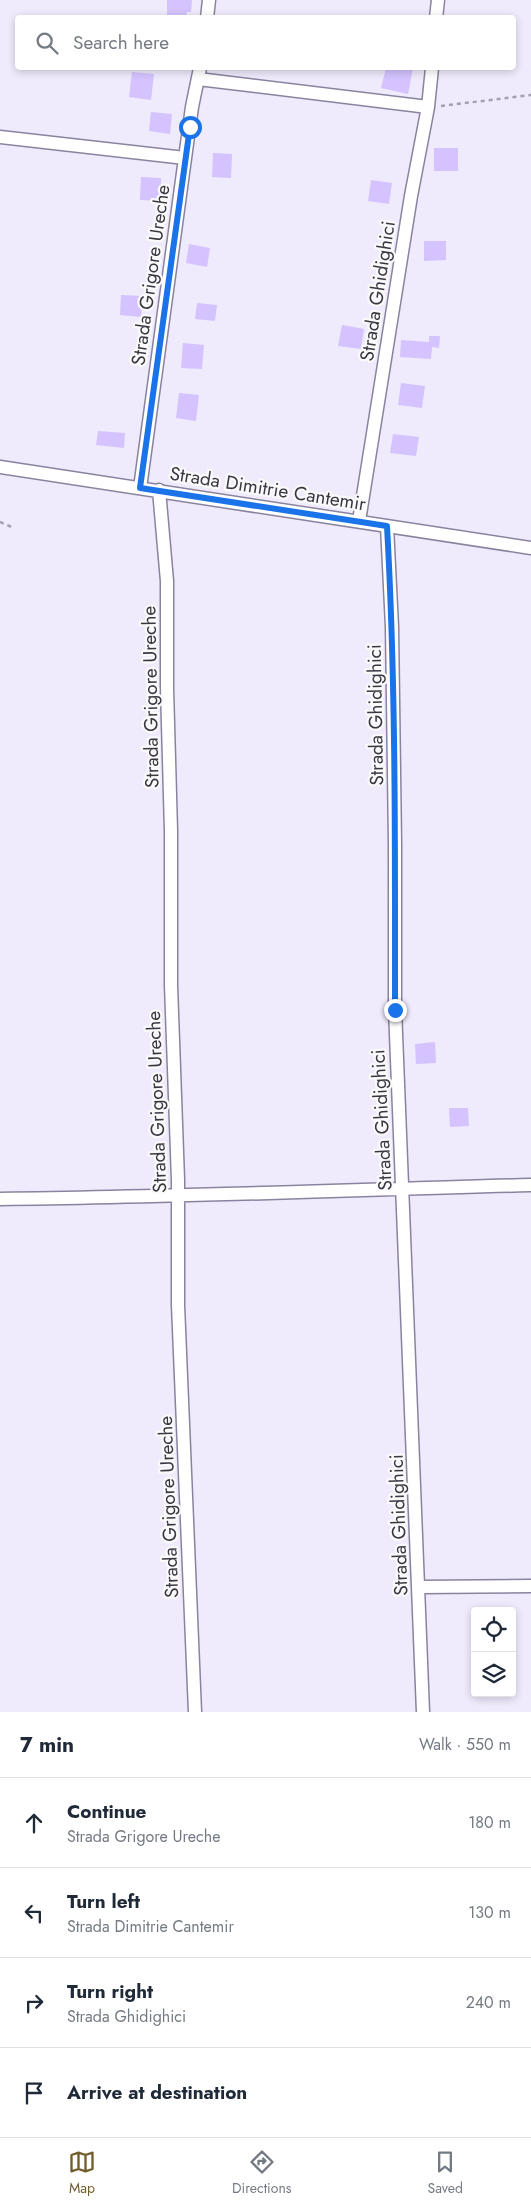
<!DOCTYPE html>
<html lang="en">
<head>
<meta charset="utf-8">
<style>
  :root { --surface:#fff; --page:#f6f6f7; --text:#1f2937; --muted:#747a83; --line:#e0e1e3; --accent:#715d2c }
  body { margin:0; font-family:Jost,sans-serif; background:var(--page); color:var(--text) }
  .controls { position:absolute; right:15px; bottom:15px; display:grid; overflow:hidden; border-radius:5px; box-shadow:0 2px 8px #0003 }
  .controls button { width:45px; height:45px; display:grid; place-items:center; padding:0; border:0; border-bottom:1px solid var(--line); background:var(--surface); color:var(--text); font:25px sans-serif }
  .stop { position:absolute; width:15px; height:15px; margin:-11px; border:4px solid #1a73e8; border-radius:50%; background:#fff }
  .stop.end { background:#1a73e8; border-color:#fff; box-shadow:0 1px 5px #0008 }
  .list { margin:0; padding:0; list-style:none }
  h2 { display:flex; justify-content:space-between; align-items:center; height:65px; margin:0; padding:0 20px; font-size:21px }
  h2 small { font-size:16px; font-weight:400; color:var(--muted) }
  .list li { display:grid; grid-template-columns:32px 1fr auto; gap:15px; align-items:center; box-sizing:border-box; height:90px; padding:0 20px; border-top:1px solid var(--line) }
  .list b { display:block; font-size:19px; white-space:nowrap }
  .list p { margin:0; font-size:16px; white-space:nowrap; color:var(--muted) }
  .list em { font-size:16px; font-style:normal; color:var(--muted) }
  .icon { flex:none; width:28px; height:28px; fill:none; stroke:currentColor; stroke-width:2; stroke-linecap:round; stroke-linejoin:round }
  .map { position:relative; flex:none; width:531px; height:1712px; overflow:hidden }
  .search { position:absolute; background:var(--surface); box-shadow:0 2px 8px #0003; left:15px; right:15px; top:15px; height:55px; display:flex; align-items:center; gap:12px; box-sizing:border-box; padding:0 18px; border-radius:5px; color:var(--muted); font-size:19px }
  .sheet { height:425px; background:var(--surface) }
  nav { display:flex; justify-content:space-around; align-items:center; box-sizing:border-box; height:70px; border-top:1px solid var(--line); background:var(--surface); font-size:14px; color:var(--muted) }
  nav a { display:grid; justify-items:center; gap:2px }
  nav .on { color:var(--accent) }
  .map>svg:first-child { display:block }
</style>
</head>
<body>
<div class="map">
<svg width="531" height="1712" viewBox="0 0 531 1712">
  <rect width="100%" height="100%" fill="#efeafc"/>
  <path fill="#d4c3fe" d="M167 0H192L191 12H187L186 18H167Z
    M386 68H413L408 94 381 88Z
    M132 72 154 74 151 100 129 97Z
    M151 112 172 114 170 134 149 131Z
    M434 148H458V171H434Z
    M213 153 232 154 231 178 212 177Z
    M141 177 161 178 160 201 140 200Z
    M371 180 392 183 389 204 368 201Z
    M424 241H446V260L424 261Z
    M189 244 210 248 207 267 186 263Z
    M121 295 143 296 141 317 120 315Z
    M197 303 217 305 215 321 195 319Z
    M342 325 364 329 361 349 338 346Z
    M429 336H440L439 348 432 347 431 359 400 357 401 340 429 342Z
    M183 343 204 345 202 369 181 368Z
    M401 383 425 386 422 408 398 405Z
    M179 393 199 395 196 421 176 418Z
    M98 431 125 433 124 448 96 445Z
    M393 434 419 437 416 456 390 453Z
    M435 1042 436 1063 416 1064 415 1044Z
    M449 1108H468L469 1126 450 1127Z"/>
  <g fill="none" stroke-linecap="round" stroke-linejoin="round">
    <defs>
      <path id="minor" d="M207 18 209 0
        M436 18 438 0
        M198 79 428 107
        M0 137 185 158
        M0 467 531 548
        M140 488 192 107 200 68
        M159 490 167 581V688L171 831V985L178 1180V1305L195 1712
        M359 521 411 196 428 107 432 68
        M387 526 392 627 395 844V1009L423 1712
        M0 1199C177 1197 354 1190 531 1185
        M419 1587 531 1586"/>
    </defs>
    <use href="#minor" stroke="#8a839e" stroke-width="15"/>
    <path stroke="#a4a0b0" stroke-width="2.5" stroke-dasharray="4 4" stroke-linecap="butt" d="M441 106 531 95
      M0 522 14 528"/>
    <use href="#minor" stroke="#fff" stroke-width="12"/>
  </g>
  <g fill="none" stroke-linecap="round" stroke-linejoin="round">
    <path stroke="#1a73e8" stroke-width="6" d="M190 127 140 488 387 526C396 687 395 848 395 1010"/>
  </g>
  <g text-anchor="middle" stroke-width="4.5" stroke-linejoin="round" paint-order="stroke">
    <g font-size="19" fill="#3a3743" stroke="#fafafa">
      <text transform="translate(150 275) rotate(-82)" y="7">Strada Grigore Ureche</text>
      <text transform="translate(377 291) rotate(-81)" y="7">Strada Ghidighici</text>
      <text transform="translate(268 488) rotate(9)" y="7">Strada Dimitrie Cantemir</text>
      <text transform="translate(150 697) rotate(-91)" y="7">Strada Grigore Ureche</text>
      <text transform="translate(375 715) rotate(-91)" y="7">Strada Ghidighici</text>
      <text transform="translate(156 1102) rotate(-92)" y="7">Strada Grigore Ureche</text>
      <text transform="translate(381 1120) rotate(-93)" y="7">Strada Ghidighici</text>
      <text transform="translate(168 1507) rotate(-92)" y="7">Strada Grigore Ureche</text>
      <text transform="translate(398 1525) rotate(-92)" y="7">Strada Ghidighici</text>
    </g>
  </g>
</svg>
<div class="controls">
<button><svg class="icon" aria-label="locate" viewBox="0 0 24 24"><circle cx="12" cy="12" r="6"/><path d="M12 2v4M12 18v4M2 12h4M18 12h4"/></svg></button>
<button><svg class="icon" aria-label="layers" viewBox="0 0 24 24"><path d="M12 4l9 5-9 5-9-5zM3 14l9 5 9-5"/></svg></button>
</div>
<div class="stop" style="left:190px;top:127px"></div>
<div class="stop end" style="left:395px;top:1010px"></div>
<div class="search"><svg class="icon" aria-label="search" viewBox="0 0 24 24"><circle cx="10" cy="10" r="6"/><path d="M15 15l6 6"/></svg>Search here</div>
</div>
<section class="sheet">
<h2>7 min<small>Walk · 550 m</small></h2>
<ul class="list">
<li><svg class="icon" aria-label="ahead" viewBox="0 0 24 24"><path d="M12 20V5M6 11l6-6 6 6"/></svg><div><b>Continue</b><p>Strada Grigore Ureche</p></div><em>180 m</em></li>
<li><svg class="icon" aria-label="left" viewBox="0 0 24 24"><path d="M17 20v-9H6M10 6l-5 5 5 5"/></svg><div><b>Turn left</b><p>Strada Dimitrie Cantemir</p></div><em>130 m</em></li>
<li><svg class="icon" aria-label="right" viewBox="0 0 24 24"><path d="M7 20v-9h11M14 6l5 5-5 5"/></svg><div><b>Turn right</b><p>Strada Ghidighici</p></div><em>240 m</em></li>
<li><svg class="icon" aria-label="arrive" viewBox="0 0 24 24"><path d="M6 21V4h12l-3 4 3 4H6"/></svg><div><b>Arrive at destination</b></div></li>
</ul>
</section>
<nav>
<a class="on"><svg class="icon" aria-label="map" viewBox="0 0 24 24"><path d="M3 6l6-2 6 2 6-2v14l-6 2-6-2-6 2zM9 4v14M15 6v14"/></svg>Map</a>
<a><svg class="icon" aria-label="directions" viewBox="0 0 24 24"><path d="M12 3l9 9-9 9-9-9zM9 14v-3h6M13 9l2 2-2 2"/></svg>Directions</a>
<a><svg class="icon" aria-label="saved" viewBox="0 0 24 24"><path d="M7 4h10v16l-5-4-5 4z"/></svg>Saved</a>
</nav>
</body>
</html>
